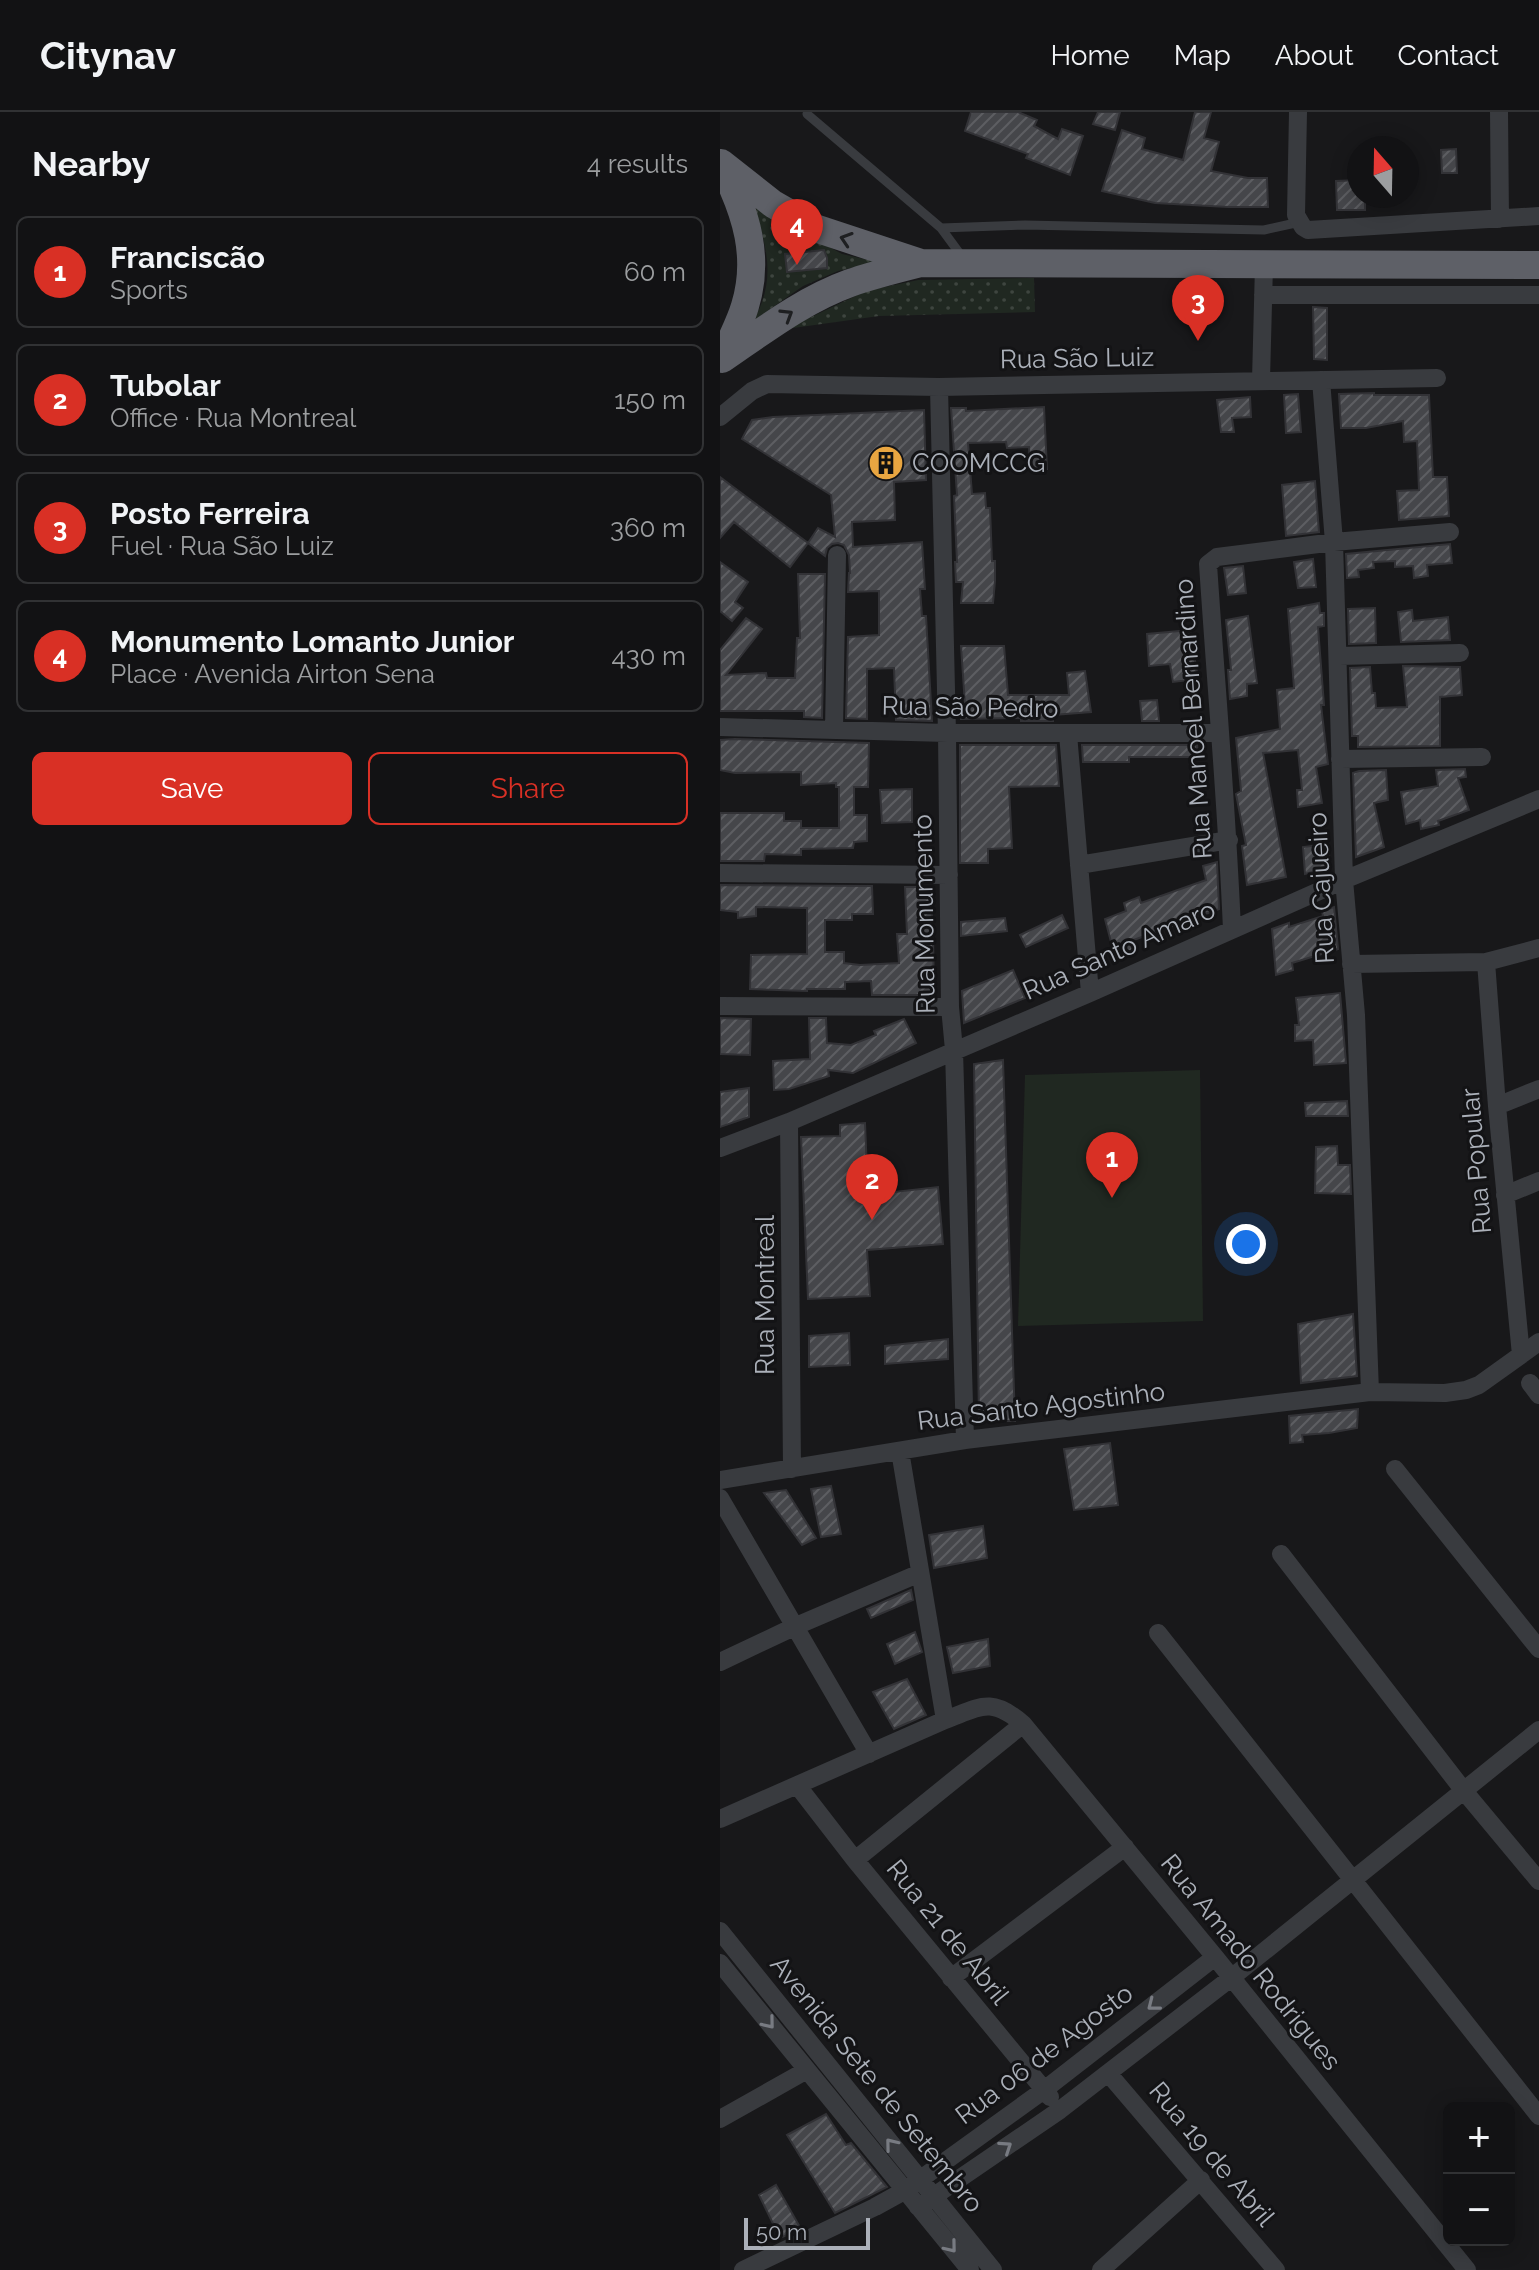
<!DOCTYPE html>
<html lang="en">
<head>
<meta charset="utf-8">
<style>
  :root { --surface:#121214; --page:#1b1b1d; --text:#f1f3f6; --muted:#9c9ea0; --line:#313234; --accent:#d93025 }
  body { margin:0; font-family:Raleway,sans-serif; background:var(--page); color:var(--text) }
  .controls { position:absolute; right:24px; bottom:24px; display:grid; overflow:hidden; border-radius:12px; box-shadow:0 4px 20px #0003 }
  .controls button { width:72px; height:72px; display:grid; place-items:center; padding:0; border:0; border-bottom:2px solid var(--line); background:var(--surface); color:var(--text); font:40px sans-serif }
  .compass { position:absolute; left:627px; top:24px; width:72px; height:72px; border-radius:50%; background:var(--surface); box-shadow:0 4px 20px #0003; rotate:340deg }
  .scale { position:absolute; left:24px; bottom:20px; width:126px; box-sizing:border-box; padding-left:8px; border:4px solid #abb0b9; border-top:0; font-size:22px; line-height:28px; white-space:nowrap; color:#abb0b9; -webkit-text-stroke:6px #131315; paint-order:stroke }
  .you { position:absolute; left:526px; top:1132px; width:28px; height:28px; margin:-20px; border:6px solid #fff; border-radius:50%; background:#1a73e8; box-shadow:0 0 0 12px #1a73e833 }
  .badge { display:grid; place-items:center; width:52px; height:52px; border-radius:50%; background:var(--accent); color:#fff; font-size:26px; font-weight:700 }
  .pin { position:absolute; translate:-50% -66px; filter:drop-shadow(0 2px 4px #0008) }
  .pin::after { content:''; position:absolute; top:42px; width:28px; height:24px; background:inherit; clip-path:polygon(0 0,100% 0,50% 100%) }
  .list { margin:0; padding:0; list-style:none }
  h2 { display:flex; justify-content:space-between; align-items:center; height:104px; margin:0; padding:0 32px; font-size:34px }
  h2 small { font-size:26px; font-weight:400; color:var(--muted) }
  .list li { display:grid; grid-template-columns:52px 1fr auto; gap:24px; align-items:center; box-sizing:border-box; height:112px; margin:0 16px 16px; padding:0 16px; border:2px solid var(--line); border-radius:12px }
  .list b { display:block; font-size:30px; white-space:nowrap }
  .list p { margin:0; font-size:26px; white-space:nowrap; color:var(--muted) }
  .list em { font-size:26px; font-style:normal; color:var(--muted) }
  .actions { display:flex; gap:16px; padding:24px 32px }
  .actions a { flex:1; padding:18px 0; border:2px solid var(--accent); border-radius:12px; text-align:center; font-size:28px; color:var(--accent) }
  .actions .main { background:var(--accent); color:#fff }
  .map { position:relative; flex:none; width:819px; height:2158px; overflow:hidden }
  header { display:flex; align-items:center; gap:48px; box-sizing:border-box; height:112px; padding:0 40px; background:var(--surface); border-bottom:2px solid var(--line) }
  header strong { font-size:38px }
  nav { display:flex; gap:44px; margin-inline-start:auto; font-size:28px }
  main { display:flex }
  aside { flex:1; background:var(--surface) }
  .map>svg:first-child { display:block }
</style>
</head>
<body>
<header>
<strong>Citynav</strong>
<nav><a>Home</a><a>Map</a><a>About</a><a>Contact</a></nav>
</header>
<main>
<aside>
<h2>Nearby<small>4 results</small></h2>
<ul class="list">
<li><span class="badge">1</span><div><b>Franciscão</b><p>Sports</p></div><em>60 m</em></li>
<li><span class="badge">2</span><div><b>Tubolar</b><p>Office · Rua Montreal</p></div><em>150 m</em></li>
<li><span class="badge">3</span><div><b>Posto Ferreira</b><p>Fuel · Rua São Luiz</p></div><em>360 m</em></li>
<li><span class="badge">4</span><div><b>Monumento Lomanto Junior</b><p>Place · Avenida Airton Sena</p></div><em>430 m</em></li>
</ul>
<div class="actions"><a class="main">Save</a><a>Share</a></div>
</aside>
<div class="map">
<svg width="819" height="2158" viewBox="0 0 819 2158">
  <defs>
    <pattern id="green-dots" width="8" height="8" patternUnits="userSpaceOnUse" patternTransform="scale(2)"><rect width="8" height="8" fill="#202821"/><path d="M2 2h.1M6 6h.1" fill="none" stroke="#3e453f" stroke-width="1.8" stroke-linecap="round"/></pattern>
    <pattern id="building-hatch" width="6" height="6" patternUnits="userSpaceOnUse" patternTransform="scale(2)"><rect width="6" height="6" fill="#45464a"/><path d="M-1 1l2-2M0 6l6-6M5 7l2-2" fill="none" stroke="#5d5e62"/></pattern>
  </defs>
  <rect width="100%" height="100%" fill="#18181a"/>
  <path fill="url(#green-dots)" d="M33 93 122 142 157 150 118 159 83 174 33 209C57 168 47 135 33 93Z
    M314 166 315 200 159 204 66 217 146 179 198 168Z"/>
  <path fill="#202821" d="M480 958 483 1209 298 1214 305 963Z"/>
  <path fill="url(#building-hatch)" stroke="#323236" stroke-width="2" d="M251 0H298L317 8 314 14 338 27 342 17 363 24 350 63 306 46 308 42 245 19Z
    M378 0H400L395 18 373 12Z
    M475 0H491L484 26 499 30 491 59 528 66H547L548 95H508L435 91 382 79 402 18 425 26 422 37 463 48Z
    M736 37 737 61H722L721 38Z
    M639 68V84H645V98H617L616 69Z
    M104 138 107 146V156L67 160 65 142Z
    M593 195 607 196V248L594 247Z
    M654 281V283H709L713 365H727L729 404 679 408 677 379 699 378 697 329 684 330 683 309 646 316H621L619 282Z
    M578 282 581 320 566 321 564 283Z
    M530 285 531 305 512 306 514 320H501L497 288Z
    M324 295 327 357 310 358 309 335 287 336 286 330 248 331 252 382 265 381 266 396H270L272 449H275V469L273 491H241L243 470H236L235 450H237L234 384 237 383 231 296H246V299Z
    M204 298 206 368 174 370 175 408 132 410 133 435 202 430 205 477H200L202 504H206L212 609 176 608 174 556 147 557V607L126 606 128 525 159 523V479L128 480 129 461H130L129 443 124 433 118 431 112 432 107 436 105 444 88 431 98 416 115 425 111 383 22 327 32 308 53 305Z
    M0 365 88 431 70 455 14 410 0 426Z
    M595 369 599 420 566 424 562 373Z
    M730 432 732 451 707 453 708 464 694 466 693 454 675 455V449L653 450 654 456 638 458 639 465 627 466 626 442Z
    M593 447 596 475 578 476 574 450Z
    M0 450 28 470 15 490 23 496 12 509 0 499Z
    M523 454 526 481 508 483 504 456Z
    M78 462H105L102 606 84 605V599H0V538L26 506 42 517 6 563 46 561 47 566H75L77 526H80Z
    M599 491 600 501H604V514L598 515 604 593H601L608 652 596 655 602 691 578 695 577 678H582L578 638 543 641 566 765 527 773 522 734 526 733 516 682 521 679 516 626 560 617 557 578 574 576 568 497Z
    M655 496 656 531 629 532 628 497Z
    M692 498 693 509 728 505 730 528 681 530 678 500Z
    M528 504 537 571 527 572V584L510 587 508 558H511L506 508Z
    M470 518 478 567 453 570 450 552 429 554 427 522Z
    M241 534H284L288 583H349L347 561 365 559 371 600 333 603V609H301V606H292L241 607V593H245Z
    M683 554 740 555 742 583 720 585V634L638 635V624H632L630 556 650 555 652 581H655L656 596 687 595Z
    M437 588 439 609H422L420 589Z
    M15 627 149 631 148 675H134V703H147V729L134 730 133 736 81 737V743L45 742 44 749H0V701H64V709H81V716H119V675H116V671L81 673V660L15 661 0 658V628Z
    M240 633H336L339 674 289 675 292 736 268 737V751H240Z
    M362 633H477L478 645H409V650H363Z
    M745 657 746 665 738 666 749 698 718 709 719 713 701 717 700 708 686 712 681 680 718 674 716 658Z
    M666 658 668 688 654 691 664 735 636 745 633 661 639 659Z
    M192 677V710L162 711 160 678Z
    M607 732 610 755 585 762 583 735Z
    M497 750 499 797 411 829 413 838 395 845 385 807 406 799 404 791 419 785 421 791 486 768 483 754Z
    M0 773 152 774 153 802H132V808H105V840H124V851L140 853 179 851 177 822H187L185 775H210L213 822 214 883H152L151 869 125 870V877H87V879L30 877 31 843 87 842V796L36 795V804L18 806V800L0 798Z
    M614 795 618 837 572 851 573 858 556 863 552 817 569 811V815L603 804 602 799Z
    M342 803 348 816 306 835 300 823Z
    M285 806 287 819 241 824V810Z
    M293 858 305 886 244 911 242 879Z
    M620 881 626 951 594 953 593 928 575 929V913H579L576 886Z
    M0 906 31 907 30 943 0 942Z
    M89 906H106L107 931 131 933 156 923 154 919 184 907 196 931 133 961 108 958 109 964 69 977 54 978 53 949 90 947Z
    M283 948 295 1309H259L254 952Z
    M29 976V1005L0 1015V980Z
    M627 989 628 1004H586L585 991Z
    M145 1011 148 1083 218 1075 223 1132 147 1138 150 1184 88 1187 81 1025 120 1024V1013Z
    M617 1034 618 1053H630L631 1082 595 1081 596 1035Z
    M633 1202 637 1264 581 1271 578 1212Z
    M129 1221 130 1253 89 1255V1224Z
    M228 1227V1247L165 1252V1234Z
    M638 1297 637 1316 609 1321 582 1323 583 1330 570 1331 569 1304Z
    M390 1331 398 1393 354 1398 344 1337Z
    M111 1374 121 1422 101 1425 91 1377Z
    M66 1378 96 1426 82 1433 44 1381Z
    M263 1414 267 1446 214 1456 209 1423Z
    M191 1478 193 1488 151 1506 147 1497Z
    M195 1520 202 1540 175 1552 167 1532Z
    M268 1527 270 1554 233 1561 227 1535Z
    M187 1567 206 1603 174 1617 153 1580Z
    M106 2002 126 2033 131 2031 167 2075 115 2101 67 2023Z
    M56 2073 81 2117 60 2126 39 2083Z"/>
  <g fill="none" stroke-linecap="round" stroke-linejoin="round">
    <path stroke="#393b3f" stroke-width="9" d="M87 2 221 116 243 146
      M221 116 305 113 544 118 580 110"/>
    <path stroke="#393b3f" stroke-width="18" d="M578 0 576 103 583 115 588 118 819 104
      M779 0 780 107
      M543 183H819
      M541 268 544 153
      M601 268 614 430 624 768 636 903 650 1280
      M219 275 227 621 230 895 234 938 245 1328
      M0 305 32 279 47 272 219 275 717 266
      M619 544 740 541
      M0 615 227 621H499
      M114 618 117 443
      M348 622 370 881
      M620 647 762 645
      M359 753 509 728
      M0 761 229 763
      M512 818C507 696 496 574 488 452L497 445 614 430 730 420
      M766 850 777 994 801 1243
      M631 852 766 850 819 836
      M0 894 230 895
      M777 994 819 977
      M69 1010 72 1357
      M0 1036 69 1010 370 881 624 768 819 687
      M785 1083 819 1069
      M810 1271 819 1283
      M180 1339 225 1608
      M675 1357 819 1537
      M0 1368 245 1328 650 1280 725 1281 746 1278 759 1273 819 1230
      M0 1386 149 1642
      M561 1442 744 1679 819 1769
      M438 1521 819 2004
      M0 1550 76 1514 200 1461
      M77 1673 135 1748 330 1985
      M0 1707 225 1608C260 1595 271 1584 303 1612L495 1845 747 2158
      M135 1748 303 1612
      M0 1819 273 2158
      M0 1851 250 2158
      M231 1866 405 1735
      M388 1961 556 2158
      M0 2007 87 1958
      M198 2095 340 1998 511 1866 819 1618
      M23 2158 155 2095 184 2079 324 1978 495 1845
      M381 2158 481 2068"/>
    <path stroke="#5e6067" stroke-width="28" d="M1 51 53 92 95 116 201 151 819 153
      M3 245C11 228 20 211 25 194 40 145 26 101 4 57
      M2 247C43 219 83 188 130 171 153 163 177 157 201 151"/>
  </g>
  <defs><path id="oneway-chevron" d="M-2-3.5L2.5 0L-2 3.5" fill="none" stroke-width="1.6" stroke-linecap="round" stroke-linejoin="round" transform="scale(2)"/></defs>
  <g stroke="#1e1f21">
    <use href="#oneway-chevron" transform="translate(126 127) rotate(-162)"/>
    <use href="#oneway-chevron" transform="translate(67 203) rotate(-32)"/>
  </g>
  <g stroke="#787b82">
    <use href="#oneway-chevron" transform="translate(433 1893) rotate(142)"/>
    <use href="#oneway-chevron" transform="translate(49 1911) rotate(51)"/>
    <use href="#oneway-chevron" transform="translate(171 2032) rotate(-129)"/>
    <use href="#oneway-chevron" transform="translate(286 2035) rotate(-34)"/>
    <use href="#oneway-chevron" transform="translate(231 2135) rotate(51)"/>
  </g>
  <defs>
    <symbol id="building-disc" viewBox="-11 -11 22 22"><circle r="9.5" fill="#e9a641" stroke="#131315"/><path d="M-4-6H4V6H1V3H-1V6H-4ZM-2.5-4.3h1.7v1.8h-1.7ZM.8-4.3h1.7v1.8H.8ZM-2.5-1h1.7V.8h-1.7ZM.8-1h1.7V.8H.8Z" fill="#111"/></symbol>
  </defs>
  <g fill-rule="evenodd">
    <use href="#building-disc" x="146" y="331" width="40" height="40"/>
  </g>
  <g text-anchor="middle" stroke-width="6" stroke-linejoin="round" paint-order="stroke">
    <g font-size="26" fill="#abb0b9" stroke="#131315">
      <text transform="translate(357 246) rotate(-1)" y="9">Rua São Luiz</text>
      <text transform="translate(250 595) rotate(1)" y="9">Rua São Pedro</text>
      <text transform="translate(473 607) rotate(-94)" y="9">Rua Manoel Bernardino</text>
      <text transform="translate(601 776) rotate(-93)" y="9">Rua Cajueiro</text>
      <text transform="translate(204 802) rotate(-91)" y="9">Rua Monumento</text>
      <text transform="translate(399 838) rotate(-24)" y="9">Rua Santo Amaro</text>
      <text transform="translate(756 1049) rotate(-95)" y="9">Rua Popular</text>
      <text transform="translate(45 1183) rotate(-90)" y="9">Rua Montreal</text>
      <text transform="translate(321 1294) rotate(-7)" y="9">Rua Santo Agostinho</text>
      <text transform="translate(228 1820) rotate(51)" y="9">Rua 21 de Abril</text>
      <text transform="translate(531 1850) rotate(51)" y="9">Rua Amado Rodrigues</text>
      <text transform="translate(324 1942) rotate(-37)" y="9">Rua 06 de Agosto</text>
      <text transform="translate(157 1972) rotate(51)" y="9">Avenida Sete de Setembro</text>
      <text transform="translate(492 2042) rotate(50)" y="9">Rua 19 de Abril</text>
    </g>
    <g font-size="26" fill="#abb0b9" stroke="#131315" text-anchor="start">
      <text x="192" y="360">COOMCCG</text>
    </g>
  </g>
</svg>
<div class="controls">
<button>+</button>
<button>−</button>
</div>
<svg class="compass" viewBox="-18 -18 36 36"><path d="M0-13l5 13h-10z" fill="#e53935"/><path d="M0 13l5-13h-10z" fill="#9c9ea0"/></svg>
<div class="scale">50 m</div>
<div class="you"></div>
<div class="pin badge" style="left:392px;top:1086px">1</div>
<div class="pin badge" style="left:152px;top:1108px">2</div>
<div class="pin badge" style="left:478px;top:229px">3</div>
<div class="pin badge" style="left:77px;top:153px">4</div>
</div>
</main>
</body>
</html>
